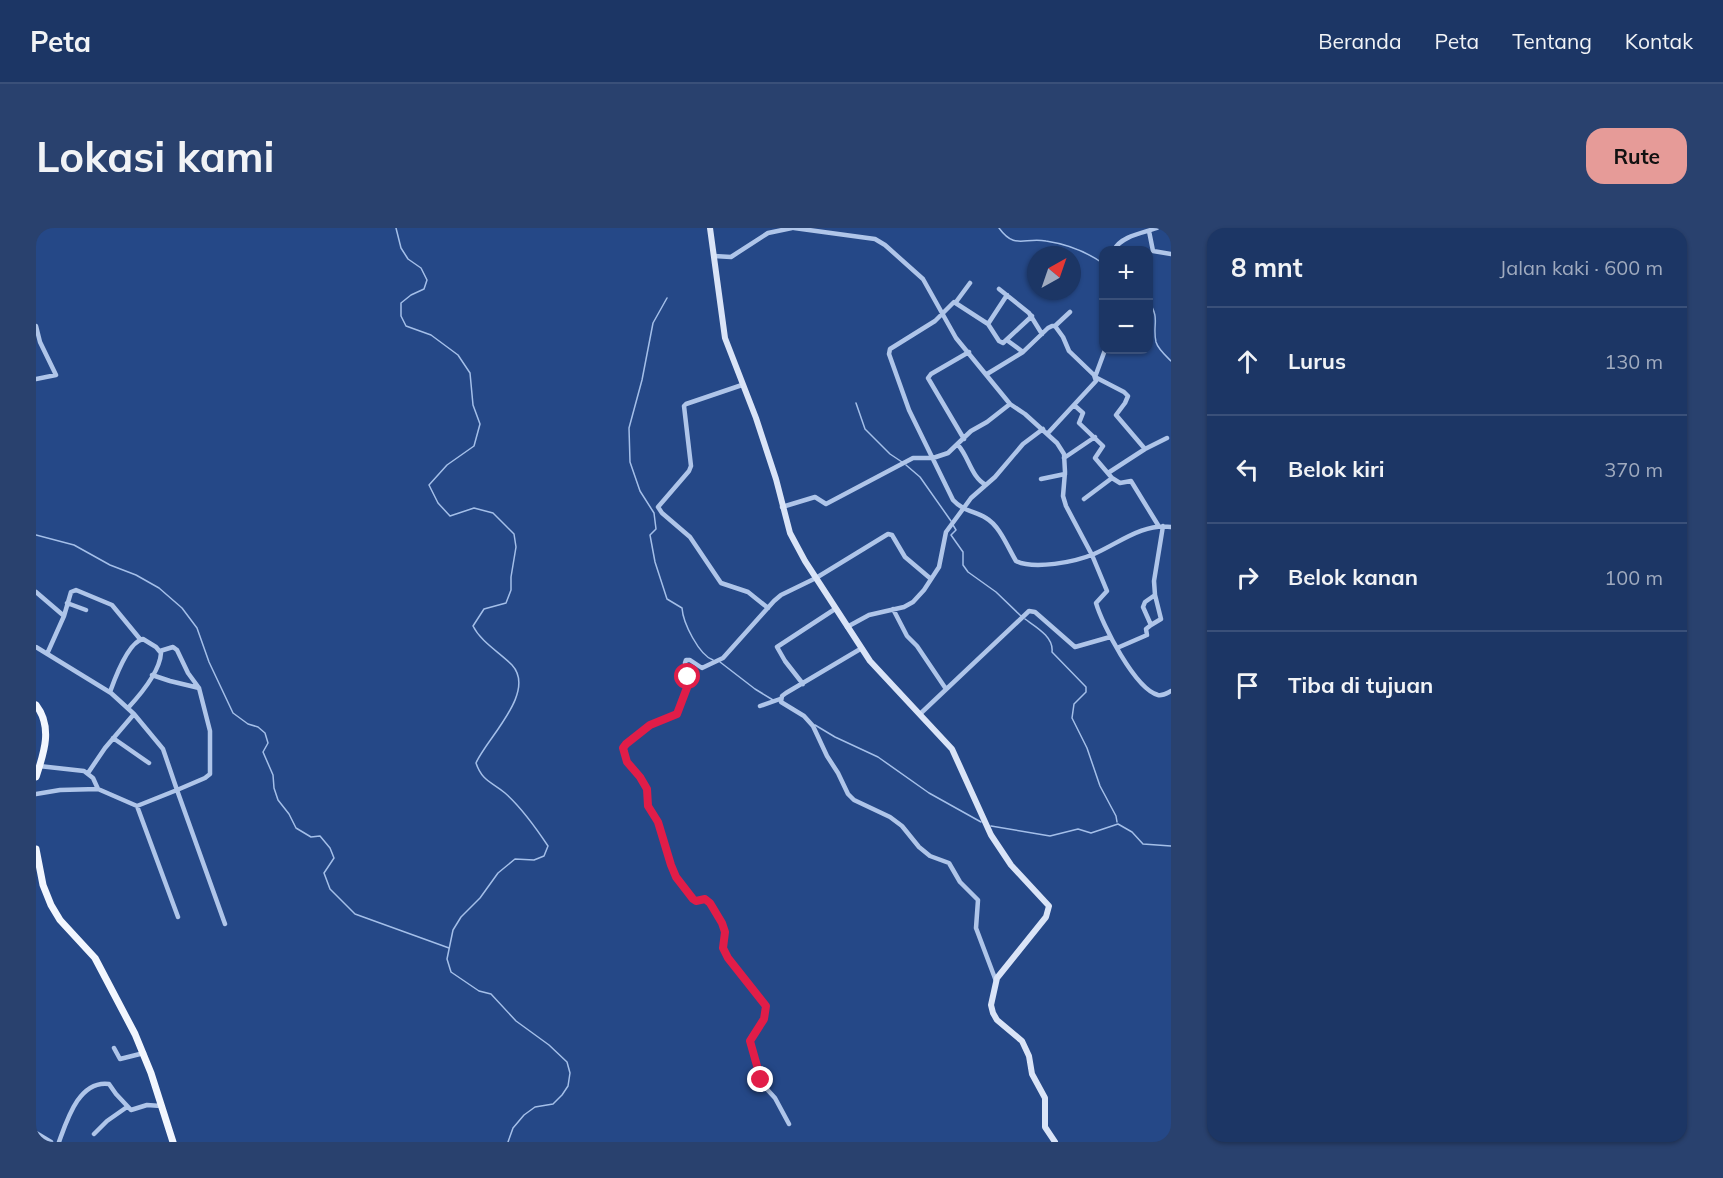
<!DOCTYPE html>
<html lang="id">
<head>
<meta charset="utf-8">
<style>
  :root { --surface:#1c3665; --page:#29416e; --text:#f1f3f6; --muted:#a0abbf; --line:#3a5079; --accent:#e69b98 }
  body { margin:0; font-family:Mulish,sans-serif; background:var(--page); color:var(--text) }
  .controls { position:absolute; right:18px; top:18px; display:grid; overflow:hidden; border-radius:12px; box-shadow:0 2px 4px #0004 }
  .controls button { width:54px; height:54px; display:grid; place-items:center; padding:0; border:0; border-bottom:2px solid var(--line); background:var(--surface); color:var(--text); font:30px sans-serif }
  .compass { position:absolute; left:991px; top:18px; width:54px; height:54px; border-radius:50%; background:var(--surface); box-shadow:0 2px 4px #0004; rotate:40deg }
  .stop { position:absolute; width:18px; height:18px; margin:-14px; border:4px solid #e11d48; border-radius:50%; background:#fff }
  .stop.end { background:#e11d48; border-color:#fff; box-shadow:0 2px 6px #0008 }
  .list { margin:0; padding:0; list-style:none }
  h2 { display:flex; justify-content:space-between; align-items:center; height:78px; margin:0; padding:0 24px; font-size:26px }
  h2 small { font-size:20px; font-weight:400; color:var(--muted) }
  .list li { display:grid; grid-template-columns:39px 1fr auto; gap:18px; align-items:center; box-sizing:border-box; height:108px; padding:0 24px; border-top:2px solid var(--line) }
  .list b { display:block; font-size:22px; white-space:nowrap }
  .list em { font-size:20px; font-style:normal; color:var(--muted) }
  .icon { flex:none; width:33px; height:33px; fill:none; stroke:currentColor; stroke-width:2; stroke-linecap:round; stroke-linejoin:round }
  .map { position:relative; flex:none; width:1135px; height:914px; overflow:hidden; border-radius:18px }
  header { display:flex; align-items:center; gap:36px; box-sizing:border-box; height:84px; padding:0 30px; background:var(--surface); border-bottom:2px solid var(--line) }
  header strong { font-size:28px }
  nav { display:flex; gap:33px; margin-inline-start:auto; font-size:21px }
  .intro { display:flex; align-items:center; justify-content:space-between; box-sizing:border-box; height:144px; padding:0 36px }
  h1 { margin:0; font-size:42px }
  .button { padding:15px 27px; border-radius:18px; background:var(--accent); color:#111; font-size:21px; font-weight:700 }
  main { display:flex; gap:36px; padding:0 36px }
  aside { flex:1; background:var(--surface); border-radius:18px; box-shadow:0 2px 4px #0004 }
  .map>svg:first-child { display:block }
</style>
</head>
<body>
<header>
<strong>Peta</strong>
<nav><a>Beranda</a><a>Peta</a><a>Tentang</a><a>Kontak</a></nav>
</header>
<div class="intro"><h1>Lokasi kami</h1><a class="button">Rute</a></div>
<main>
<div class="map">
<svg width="1135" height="914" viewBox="0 0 1135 914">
  <rect width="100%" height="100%" fill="#254887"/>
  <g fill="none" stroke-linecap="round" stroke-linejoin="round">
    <path stroke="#a4bfe9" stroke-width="1.5" d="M360 0 365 20 372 31 385 40 391 52 388 61 375 67 365 75V88L370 98 395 107 422 127 434 145 437 177 444 196 438 218 411 237 393 257 402 275 414 288 438 280 457 285 478 306 480 319 475 349V362L470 375 448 381 437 398C445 414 463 424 476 437 501 464 451 510 440 535 446 553 456 554 469 565 485 579 500 600 512 618L508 628 498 632 479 631 462 645 444 670 425 689 417 702 411 731 415 744 443 763 455 766 480 793 513 817 531 834 534 845 532 858 526 867 517 876 499 879 488 887 477 900 472 914
      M963 0C979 22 988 9 1010 13 1030 16 1051 24 1068 36
      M631 70 617 95 606 152 593 200 594 234 604 263 618 285 620 301 614 307 619 334 631 371 646 380C647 395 663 427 677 432
      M1112 72C1125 92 1116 95 1120 114 1122 121 1130 128 1135 133
      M820 175 829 201 854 226 866 234
      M870 237 884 249 915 293
      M917 297 920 302 915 307 927 324V337L932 344 960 364 985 388
      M0 307 38 317 74 337 100 347 123 360 146 380 161 400 173 434 197 485 212 496 222 499 229 505 232 515 227 524 237 547 238 560 242 572 253 586 260 600 275 609 284 608 294 620 298 630 288 645 294 661 319 686 413 720
      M989 391C1000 399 1018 409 1016 424L1050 459V464L1038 476 1036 490 1051 520 1064 558 1080 588 1081 594
      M684 434 719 461 737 472
      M779 497 799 509 842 529 893 565 945 594
      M955 598 1014 608 1042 601 1055 605 1082 596 1096 604 1107 616 1135 618"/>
    <path stroke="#afc5e9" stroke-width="4.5" d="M758 0 839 11 849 17 887 51 920 110 974 176 989 186 1021 215 1028 226 1029 244 1027 268 1030 278 1056 327 1071 363 1060 375C1066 396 1099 461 1122 467 1127 468 1131 465 1135 463
      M1113 3 1117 23 1135 26
      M1078 22C1085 8 1107 5 1121 0
      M678 28 695 29 732 5 756 0
      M963 61 993 85 1006 106
      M920 74 934 55
      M996 88 967 115 963 113 952 96 918 74 899 93 854 121 853 126 873 182 917 272C927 283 938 283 950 290 964 298 972 320 980 333 998 342 1039 334 1058 326 1083 315 1107 295 1135 299
      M952 96 971 67
      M0 98 4 114 20 147 0 151
      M1019 98 1034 84
      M972 113 987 124
      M1069 122 1059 149 1088 164 1092 168 1089 175 1080 187 1109 221
      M951 146 987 124 1012 100 1016 98H1019L1027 109 1033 123 1058 147 1060 153 1012 205
      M706 157 650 176 648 178 655 238 653 243 622 279 626 285 654 309 685 355 712 364 732 380
      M1038 177 1047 185 1043 195 1067 218 1059 230 1076 250
      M928 211 892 150 895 146 933 124
      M922 217C933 229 935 249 950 257
      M1028 230 1059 209
      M1072 245 1109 221 1131 210
      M1005 251 1029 246
      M1048 271 1076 250 1084 255 1095 253 1122 297
      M746 279 779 269 790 276 877 230H897L912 225 935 203 951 194 974 176
      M0 364 28 388 11 426
      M31 375 50 382
      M857 381 871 408 881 418 910 461
      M28 388 35 364 40 362 76 377 104 411
      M1115 397 1125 391 1119 367
      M811 399 833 387 868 379 877 374 888 362 903 339 910 304 927 281 935 270 959 249 987 216 1007 201
      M0 419 75 465 98 486 127 521 141 562 169 550 174 546V503L163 460 134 453 116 447
      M826 420 750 465 746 468 745 474 768 488 777 498 791 528 802 545 812 566 818 572 854 589 866 598 883 619 894 628 913 635 924 654 942 672 940 700 960 753
      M1081 420 1111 407 1110 401 1115 397 1107 379 1109 374 1119 367 1118 353 1127 298
      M124 423 137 419 141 422 152 445 163 460
      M767 456 749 433 741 419 799 381
      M74 464C79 450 92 414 107 411L120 419 125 425C124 443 104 467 92 480
      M724 478 744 471
      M884 486 993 383 999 384 1039 419 1074 409
      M77 510 113 535
      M3 538 48 543 57 550 62 561
      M52 545 69 520 98 486
      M0 566 24 562 62 561 101 578 141 562 189 696
      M101 578 142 689
      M78 820 84 831 108 825
      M753 896 739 870 728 858 714 816 715 809 728 791 730 778 688 724 689 704 686 695 674 675 669 671 660 673 657 671 640 649 635 637 622 593 612 578 611 561 604 549 591 534 588 518 614 497 641 486 643 483 653 453 649 435 650 432H654L666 440 687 430 738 373 745 367 780 350 852 306 856 307 869 329 895 351
      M0 905 15 914
      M58 906 71 893 91 879
      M23 914C31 892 43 852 73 856L80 866 95 882 111 877 125 878"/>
    <path stroke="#dae4f7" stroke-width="6" d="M674 0 689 110 720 190 740 251 754 305 769 333 834 433 916 521 955 607 975 637 1013 678 1010 689 961 750 955 777 957 785 961 792 986 813 993 828 996 846 1009 870V899L1019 914"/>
    <path stroke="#f2f6fe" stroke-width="7" d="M0 477C17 499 8 525 0 549
      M0 621 7 657 15 677 24 692 59 730 99 806 115 845 137 914"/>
  </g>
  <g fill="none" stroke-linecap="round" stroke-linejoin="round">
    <path stroke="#e11d48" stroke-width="8" d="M652 449V457L641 486 614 497 590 516 587 520 591 534 604 549 611 561 612 578 622 594 635 637 640 649 657 671 660 673 669 671 674 675 686 695 689 704 687 720 692 730 730 778 728 791 714 813 725 852"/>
  </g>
</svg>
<div class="controls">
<button>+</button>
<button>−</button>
</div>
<svg class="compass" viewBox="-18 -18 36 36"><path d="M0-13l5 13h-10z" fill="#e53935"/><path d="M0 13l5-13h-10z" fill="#a0abbf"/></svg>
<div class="stop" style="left:652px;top:449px"></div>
<div class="stop end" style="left:725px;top:852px"></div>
</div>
<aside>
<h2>8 mnt<small>Jalan kaki · 600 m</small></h2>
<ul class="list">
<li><svg class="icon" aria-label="ahead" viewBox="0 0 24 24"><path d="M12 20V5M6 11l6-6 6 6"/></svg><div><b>Lurus</b></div><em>130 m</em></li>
<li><svg class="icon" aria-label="left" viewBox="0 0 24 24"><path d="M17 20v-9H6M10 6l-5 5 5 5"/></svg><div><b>Belok kiri</b></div><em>370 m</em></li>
<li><svg class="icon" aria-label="right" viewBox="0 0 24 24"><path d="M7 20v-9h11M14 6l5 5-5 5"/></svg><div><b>Belok kanan</b></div><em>100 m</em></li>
<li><svg class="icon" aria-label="arrive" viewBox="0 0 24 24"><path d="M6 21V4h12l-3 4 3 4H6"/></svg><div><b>Tiba di tujuan</b></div></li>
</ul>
</aside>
</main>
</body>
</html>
